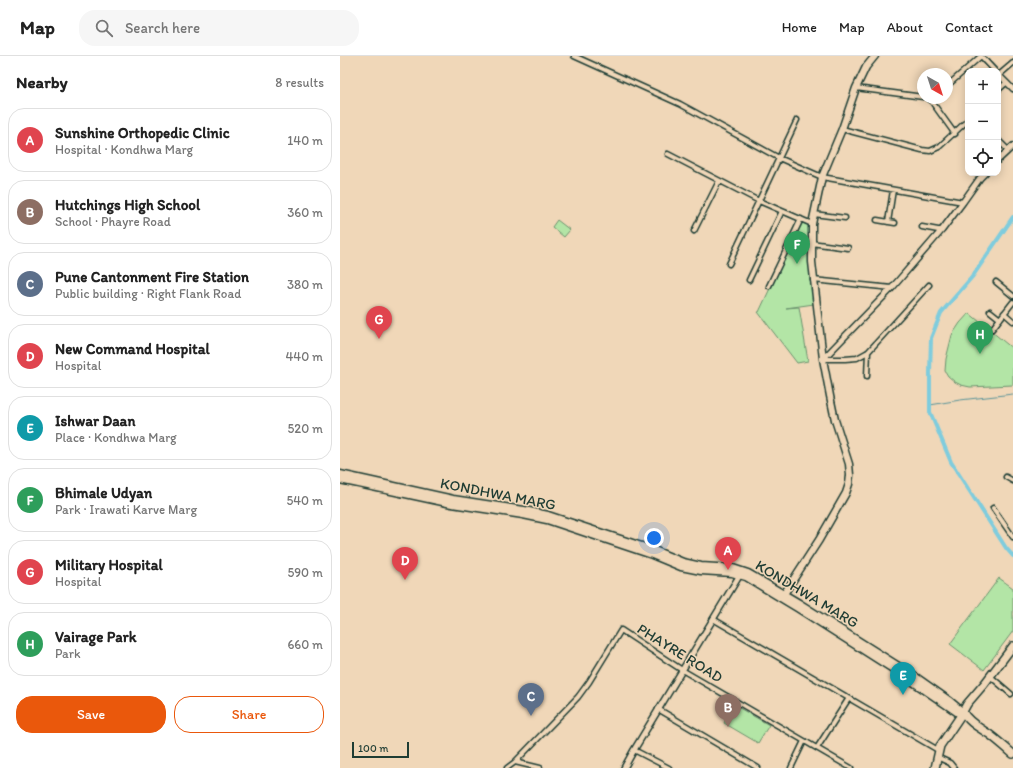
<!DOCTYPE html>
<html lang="en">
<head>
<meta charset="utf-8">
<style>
  :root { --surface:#fff; --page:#f6f6f6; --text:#222; --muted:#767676; --line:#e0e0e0; --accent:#ea580c }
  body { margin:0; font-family:Itim,sans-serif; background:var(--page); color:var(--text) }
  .controls { position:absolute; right:12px; top:12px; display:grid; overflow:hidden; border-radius:8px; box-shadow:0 2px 10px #0003 }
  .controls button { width:36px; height:36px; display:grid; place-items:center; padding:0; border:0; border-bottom:1px solid var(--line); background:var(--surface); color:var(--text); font:20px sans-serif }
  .compass { position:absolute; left:577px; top:12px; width:36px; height:36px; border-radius:50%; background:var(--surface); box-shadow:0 2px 10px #0003; rotate:141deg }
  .scale { position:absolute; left:12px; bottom:10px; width:57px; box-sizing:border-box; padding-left:4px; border:2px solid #1f3d34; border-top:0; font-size:11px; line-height:14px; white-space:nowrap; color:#1f3d34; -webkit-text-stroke:3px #f0d7b8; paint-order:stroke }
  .you { position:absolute; left:314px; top:482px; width:14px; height:14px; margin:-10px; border:3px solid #fff; border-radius:50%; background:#1a73e8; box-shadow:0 0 0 6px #1a73e833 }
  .badge { display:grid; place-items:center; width:26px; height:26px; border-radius:50%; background:var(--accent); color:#fff; font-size:13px; font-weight:700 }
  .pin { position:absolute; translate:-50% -33px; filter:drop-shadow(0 1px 2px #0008) }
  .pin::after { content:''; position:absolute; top:21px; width:14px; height:12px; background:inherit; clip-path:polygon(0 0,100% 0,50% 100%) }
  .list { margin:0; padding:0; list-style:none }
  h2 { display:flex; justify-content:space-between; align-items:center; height:52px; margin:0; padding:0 16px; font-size:17px }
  h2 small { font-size:13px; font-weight:400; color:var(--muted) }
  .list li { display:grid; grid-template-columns:26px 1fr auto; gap:12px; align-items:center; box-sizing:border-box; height:64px; margin:0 8px 8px; padding:0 8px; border:1px solid var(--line); border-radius:16px }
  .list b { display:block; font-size:15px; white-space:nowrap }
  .list p { margin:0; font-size:13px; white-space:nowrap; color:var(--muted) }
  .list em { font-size:13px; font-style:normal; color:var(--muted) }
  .actions { display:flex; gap:8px; padding:12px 16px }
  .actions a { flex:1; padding:9px 0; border:1px solid var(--accent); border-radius:16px; text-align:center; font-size:14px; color:var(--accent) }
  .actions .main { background:var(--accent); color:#fff }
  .icon { flex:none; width:22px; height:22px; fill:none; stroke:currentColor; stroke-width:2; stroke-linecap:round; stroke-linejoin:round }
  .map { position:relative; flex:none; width:673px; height:712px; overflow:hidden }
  header { display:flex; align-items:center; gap:24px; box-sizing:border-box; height:56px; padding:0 20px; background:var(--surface); border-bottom:1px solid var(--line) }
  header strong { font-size:19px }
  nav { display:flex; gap:22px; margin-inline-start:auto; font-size:14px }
  .search { width:280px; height:36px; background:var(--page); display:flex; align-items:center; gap:10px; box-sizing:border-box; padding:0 14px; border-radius:16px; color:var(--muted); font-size:15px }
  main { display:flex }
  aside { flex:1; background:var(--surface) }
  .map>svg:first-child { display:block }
</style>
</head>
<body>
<header>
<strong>Map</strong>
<div class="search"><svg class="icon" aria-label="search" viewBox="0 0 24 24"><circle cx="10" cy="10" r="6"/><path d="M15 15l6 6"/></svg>Search here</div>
<nav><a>Home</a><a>Map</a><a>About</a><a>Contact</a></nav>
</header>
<main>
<aside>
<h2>Nearby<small>8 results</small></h2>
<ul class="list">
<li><span class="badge" style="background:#e0444e">A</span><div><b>Sunshine Orthopedic Clinic</b><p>Hospital · Kondhwa Marg</p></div><em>140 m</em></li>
<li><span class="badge" style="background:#8d6e63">B</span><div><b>Hutchings High School</b><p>School · Phayre Road</p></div><em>360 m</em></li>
<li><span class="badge" style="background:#5c6f8a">C</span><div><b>Pune Cantonment Fire Station</b><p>Public building · Right Flank Road</p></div><em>380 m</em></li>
<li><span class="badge" style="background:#e0444e">D</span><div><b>New Command Hospital</b><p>Hospital</p></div><em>440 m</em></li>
<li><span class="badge" style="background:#0f9aa8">E</span><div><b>Ishwar Daan</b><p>Place · Kondhwa Marg</p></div><em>520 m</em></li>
<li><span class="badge" style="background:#2e9e5b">F</span><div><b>Bhimale Udyan</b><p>Park · Irawati Karve Marg</p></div><em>540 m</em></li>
<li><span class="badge" style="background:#e0444e">G</span><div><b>Military Hospital</b><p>Hospital</p></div><em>590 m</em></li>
<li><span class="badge" style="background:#2e9e5b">H</span><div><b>Vairage Park</b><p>Park</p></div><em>660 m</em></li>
</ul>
<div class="actions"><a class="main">Save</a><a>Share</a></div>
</aside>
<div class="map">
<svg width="673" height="712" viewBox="0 0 673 712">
  <rect width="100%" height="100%" fill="#f0d7b8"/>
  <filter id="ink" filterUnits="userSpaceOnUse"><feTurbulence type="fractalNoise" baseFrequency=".025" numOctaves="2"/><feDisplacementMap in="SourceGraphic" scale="8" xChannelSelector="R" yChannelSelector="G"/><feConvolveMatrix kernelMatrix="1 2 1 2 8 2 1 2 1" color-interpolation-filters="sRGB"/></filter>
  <g filter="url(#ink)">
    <path fill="#b3e5a6" stroke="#69916d" d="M217 164 230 174 224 181 212 171Z
      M462 164 471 167 474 248 446 252 459 251 468 305 457 307 418 256H419Z
      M629 257 673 293V329L630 331 621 329 615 326 608 320 605 315 606 303 612 279 620 267Z
      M659 522 673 532V575L644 614 610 588Z
      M394 649 429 669 418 687 384 667Z"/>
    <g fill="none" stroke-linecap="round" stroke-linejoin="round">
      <path stroke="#599399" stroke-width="1" d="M590 349 620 344 673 338"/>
      <path stroke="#7fccdd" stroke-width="4" d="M673 161 632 221 601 257 591 282 590 317V356L611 406 666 492 673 500"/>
      <defs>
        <path id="minor" d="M234 0 340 48 439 102 482 121 623 146
          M641 0 655 15
          M658 18 673 33
          M659 19 673 7
          M607 30 641 0
          M516 32 583 41
          M658 34 666 27
          M588 42 592 46 615 78
          M502 73 582 94 590 95 599 91 628 64
          M658 84 668 94
          M328 98 419 145 472 168
          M474 158 505 162
          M537 164 555 167
          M548 166 553 134
          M582 171 598 174H602
          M354 175 379 125
          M471 187 508 192
          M389 208 457 64
          M409 224 442 155
          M473 224 552 232
          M656 226 673 240
          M429 230 461 163
          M650 255 660 263
          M664 257 673 265
          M652 273 673 246
          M483 303H505L517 302 528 296 589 229
          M527 320 528 296
          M666 421 673 425
          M653 452 673 481
          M373 563 598 694
          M650 620 671 638
          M318 653 418 712
          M477 692 509 642
          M294 694 329 712
          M597 701 610 707 614 712
          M175 706 200 712
          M167 712 175 706 238 641 249 626 281 574 342 614 511 712
          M451 712 464 685"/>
        <path id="tertiary" d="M658 104 673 90
          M483 303 552 232 602 174 623 146 640 122 645 117
          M284 712 294 694 401 517"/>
        <path id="secondary" d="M442 541 479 484 506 437 509 428 510 419 509 408 495 364 490 340 483 303 472 206V168L482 121 502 73 516 32 526 11 535 0"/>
        <path id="primary" d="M0 418 113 443 184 454 208 459 314 494 343 506 361 510 393 512 408 517 459 547 576 621 610 645 623 656
          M0 424 112 448 183 459 207 464 312 499 341 511 361 515 392 517 406 521 457 552 573 626 621 659"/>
        <path id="trunk" d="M623 656C628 666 640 672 649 678 657 684 665 691 673 698
          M595 712 600 690 621 659 627 648 645 627 673 590"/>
      </defs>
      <use href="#minor" stroke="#1f3d34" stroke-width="7"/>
      <use href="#tertiary" stroke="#1f3d34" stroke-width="8"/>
      <use href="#secondary" stroke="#1f3d34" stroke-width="9"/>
      <use href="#primary" stroke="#1f3d34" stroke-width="9"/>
      <use href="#trunk" stroke="#1f3d34" stroke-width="10"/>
      <use href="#minor" stroke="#f0d7b8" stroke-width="4"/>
      <use href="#tertiary" stroke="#f0d7b8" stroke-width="5"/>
      <use href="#secondary" stroke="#f0d7b8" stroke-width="6"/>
      <use href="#primary" stroke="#f0d7b8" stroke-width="6"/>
      <use href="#trunk" stroke="#f0d7b8" stroke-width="7"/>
    </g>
  </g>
  <g text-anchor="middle" stroke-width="3" stroke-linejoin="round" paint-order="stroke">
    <g font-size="15" fill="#1f3d34" stroke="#f0d7b8">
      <text transform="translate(158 438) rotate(11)" y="5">KONDHWA MARG</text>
      <text transform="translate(467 538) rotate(31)" y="5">KONDHWA MARG</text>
      <text transform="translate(340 597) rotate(32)" y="5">PHAYRE ROAD</text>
    </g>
  </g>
</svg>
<div class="controls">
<button>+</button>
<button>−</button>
<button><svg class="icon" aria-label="locate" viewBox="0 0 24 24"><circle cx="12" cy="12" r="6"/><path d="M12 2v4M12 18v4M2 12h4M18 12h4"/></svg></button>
</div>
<svg class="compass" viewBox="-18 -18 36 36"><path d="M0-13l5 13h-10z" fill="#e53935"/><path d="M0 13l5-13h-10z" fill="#767676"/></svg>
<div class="scale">100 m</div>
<div class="you"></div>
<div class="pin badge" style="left:388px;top:514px;background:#e0444e">A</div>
<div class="pin badge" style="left:388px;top:671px;background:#8d6e63">B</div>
<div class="pin badge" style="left:191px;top:660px;background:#5c6f8a">C</div>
<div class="pin badge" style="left:65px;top:524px;background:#e0444e">D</div>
<div class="pin badge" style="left:563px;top:639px;background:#0f9aa8">E</div>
<div class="pin badge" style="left:457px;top:208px;background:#2e9e5b">F</div>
<div class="pin badge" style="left:39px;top:283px;background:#e0444e">G</div>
<div class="pin badge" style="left:640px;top:298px;background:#2e9e5b">H</div>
</div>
</main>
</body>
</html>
